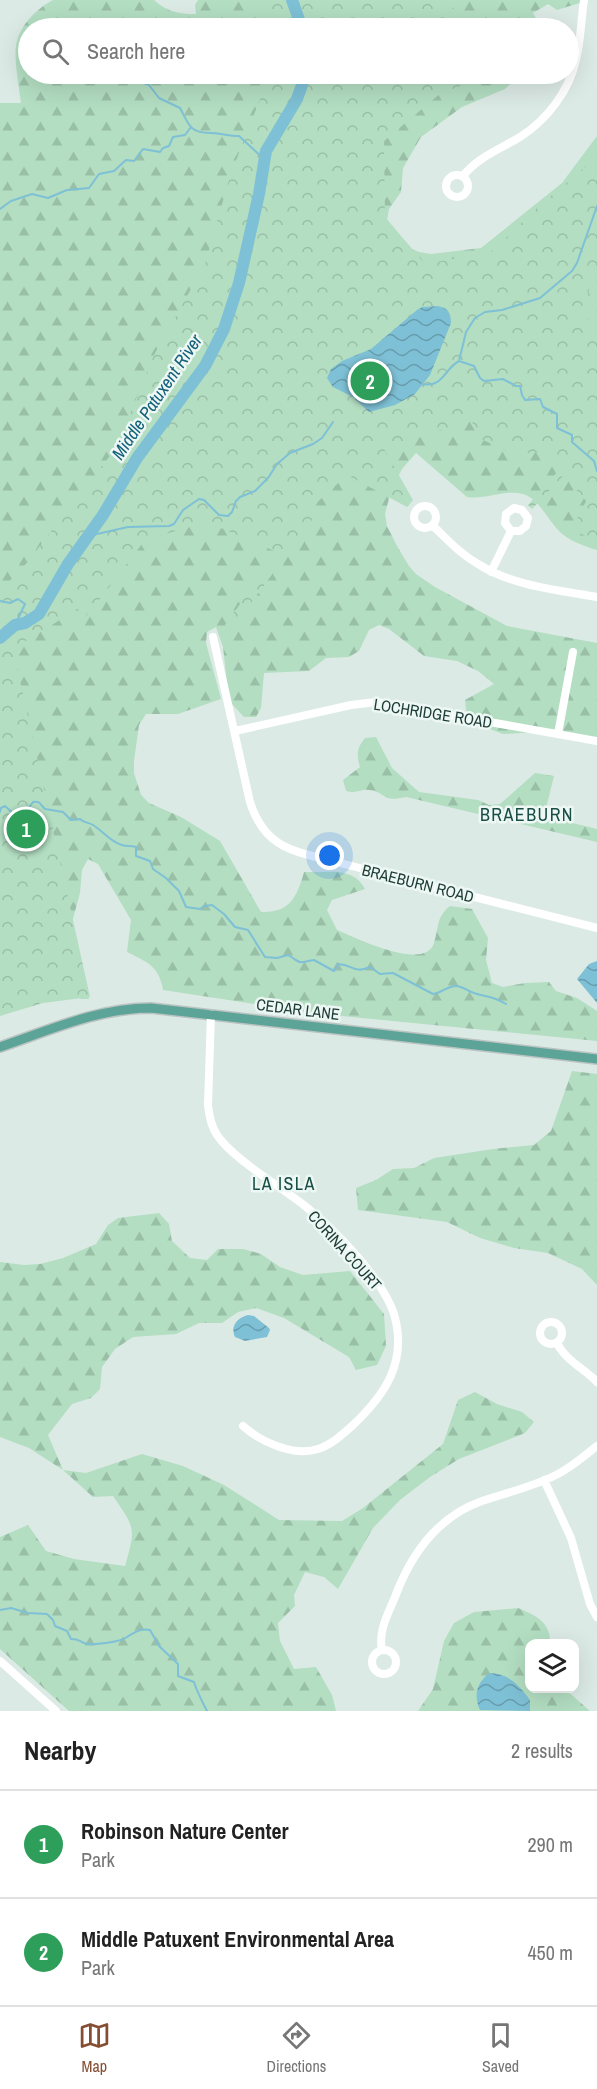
<!DOCTYPE html>
<html lang="en">
<head>
<meta charset="utf-8">
<style>
  :root { --surface:#fff; --page:#f6f6f6; --text:#222; --muted:#767676; --line:#e0e0e0; --accent:#854e32 }
  body { margin:0; font-family:"Archivo Narrow",sans-serif; background:var(--page); color:var(--text) }
  .controls { position:absolute; right:18px; bottom:18px; display:grid; overflow:hidden; border-radius:12px; box-shadow:0 6px 24px #0002 }
  .controls button { width:54px; height:54px; display:grid; place-items:center; padding:0; border:0; border-bottom:2px solid var(--line); background:var(--surface); color:var(--text); font:30px sans-serif }
  .you { position:absolute; left:330px; top:856px; width:21px; height:21px; margin:-15px; border:4px solid #fff; border-radius:50%; background:#1a73e8; box-shadow:0 0 0 9px #1a73e833 }
  .badge { display:grid; place-items:center; width:39px; height:39px; border-radius:50%; background:var(--accent); color:#fff; font-size:20px; font-weight:700 }
  .pin { position:absolute; translate:-50% -50%; border:3px solid #fff; box-shadow:0 2px 6px #0006 }
  .list { margin:0; padding:0; list-style:none }
  h2 { display:flex; justify-content:space-between; align-items:center; height:78px; margin:0; padding:0 24px; font-size:26px }
  h2 small { font-size:20px; font-weight:400; color:var(--muted) }
  .list li { display:grid; grid-template-columns:39px 1fr auto; gap:18px; align-items:center; box-sizing:border-box; height:108px; padding:0 24px; border-top:2px solid var(--line) }
  .list b { display:block; font-size:22px; white-space:nowrap }
  .list p { margin:0; font-size:20px; white-space:nowrap; color:var(--muted) }
  .list em { font-size:20px; font-style:normal; color:var(--muted) }
  .icon { flex:none; width:33px; height:33px; fill:none; stroke:currentColor; stroke-width:2; stroke-linecap:round; stroke-linejoin:round }
  .map { position:relative; flex:none; width:597px; height:1711px; overflow:hidden }
  .search { position:absolute; background:var(--surface); box-shadow:0 6px 24px #0002; left:18px; right:18px; top:18px; height:66px; display:flex; align-items:center; gap:15px; box-sizing:border-box; padding:0 21px; border-radius:33px; color:var(--muted); font-size:22px }
  .sheet { height:294px; background:var(--surface) }
  nav { display:flex; justify-content:space-around; align-items:center; box-sizing:border-box; height:84px; border-top:2px solid var(--line); background:var(--surface); font-size:16px; color:var(--muted) }
  nav a { display:grid; justify-items:center; gap:3px }
  nav .on { color:var(--accent) }
  .map>svg:first-child { display:block }
</style>
</head>
<body>
<div class="map">
<svg width="597" height="1711" viewBox="0 0 597 1711">
  <defs>
    <pattern id="forest-firs" width="22" height="20" patternUnits="userSpaceOnUse" patternTransform="scale(1.5)"><rect width="22" height="20" fill="#b3dec2"/><path d="M5 1l3.5 6h-7zM16 11l3.5 6h-7z" fill="#9abfa7"/></pattern>
    <pattern id="park-crowns" width="20" height="18" patternUnits="userSpaceOnUse" patternTransform="scale(1.5)"><rect width="20" height="18" fill="#b3dec2"/><path d="M2 6a3 3 0 1 1 6 0M12 15a3 3 0 1 1 6 0" fill="none" stroke="#9abfa7"/></pattern>
    <pattern id="water-waves" width="16" height="10" patternUnits="userSpaceOnUse" patternTransform="scale(1.5)"><rect width="16" height="10" fill="#7ec0d5"/><path d="M0 5q4-4 8 0t8 0" fill="none" stroke="#679dae"/></pattern>
  </defs>
  <rect width="100%" height="100%" fill="#dceae5"/>
  <path fill="url(#forest-firs)" d="M53 0H154C167 12 179 14 196 14L195 5 198 0H583V2L557 10 548 4 533 13 542 28H28V74H521L505 89 462 107 421 137 403 168 401 192 389 209 387 221 408 247 419 252 431 254 481 248 562 183 597 136V550C586 547 567 540 559 531 548 520 539 499 523 494 504 489 486 500 467 497L416 453 402 469 391 491 385 514 387 526 397 546 409 566 416 574 435 587 507 626 597 643V740L559 731 503 734 482 726 466 710 465 700 494 684 478 671 457 661 424 656 389 629 379 625 369 630 359 651 349 657 326 658 309 671 264 673 261 708 256 717H244L229 701 223 647 216 627 207 632 206 643 221 699 178 714H146L139 725 134 761V773L141 795 149 803 181 817 220 841 261 912C290 913 297 897 304 872 328 873 353 866 365 889L332 900 327 910 337 930C356 938 425 972 434 943 439 927 436 917 450 906L472 909 488 938 486 960 492 983 503 987 525 983 549 982 556 991 577 998 597 1011V1041L321 1014 163 990C159 966 147 962 127 952L131 920 98 864 88 859 82 870 80 893 71 926 89 999H81L66 987 0 901V103H21C19 87 14 61 16 46 19 26 36 9 53 0Z
    M376 737 392 768 419 792 478 800 489 805 500 804 535 773 554 776 544 816 597 829V842L406 797C381 803 387 792 369 790 360 789 358 794 346 791L343 780 360 767C356 754 357 748 365 738Z
    M572 1071 597 1074V1285L582 1269 548 1253 514 1248 480 1238 447 1222 358 1210 356 1188 376 1180 393 1169 414 1168 434 1158 493 1149 534 1145 551 1131Z
    M159 1213 169 1224 172 1241 190 1258 207 1260 218 1249H243L261 1254 280 1267 303 1275 350 1271 384 1314 386 1346 377 1365 356 1370 349 1357 284 1318 256 1308 238 1312 222 1323H199L176 1334 133 1337 115 1349 102 1367 100 1389 91 1398 72 1404 48 1435 63 1470 29 1448 0 1437V1262L24 1265 40 1264 63 1258 96 1244 108 1225 118 1218Z
    M475 1392 497 1404 522 1412 534 1422 525 1433 459 1459 430 1477 400 1500 373 1528 338 1589 324 1577 305 1572 294 1595 295 1606 278 1623 280 1641 294 1669 316 1667 332 1695 336 1711H69L0 1649V1537L28 1525 46 1551 74 1559 125 1566C136 1528 135 1528 113 1496L93 1497 63 1470 86 1473 142 1454 183 1466 224 1485 279 1520 342 1521 363 1508 443 1444 458 1400Z
    M518 1608C535 1615 551 1622 550 1643L530 1644V1688L565 1689 590 1711H418L433 1689 444 1641 454 1623 474 1612Z"/>
  <path fill="url(#park-crowns)" d="M258 0H445L473 28H267Z
    M270 74H495L441 93 384 141 385 217 425 264 491 252 538 207 597 157V277L590 283 585 313 597 339V542L572 529 586 501 564 475 532 509 528 505 559 470 543 452 513 454 481 439 471 420 384 449 413 500 407 507 347 475 312 507 318 512 229 633 225 625 277 552 207 522 145 540 87 616 84 605 13 649 90 997 43 1003 0 1016V591L25 565 116 448 154 355 205 264 231 173Z"/>
  <path fill="url(#water-waves)" d="M438 306C448 308 451 313 451 323L430 375 415 394 395 405 369 412 353 397 333 387 327 378 331 369 342 361 371 349 417 310 422 307Z
    M597 961V1003L577 979 589 964Z
    M248 1315 254 1316 269 1328 270 1330 267 1337 245 1341 235 1337C230 1326 237 1318 248 1315Z
    M490 1673C508 1673 520 1686 530 1700V1711L480 1710C473 1695 477 1682 490 1673Z"/>
  <g fill="none" stroke-linecap="round" stroke-linejoin="round">
    <path stroke="#7ec0d5" stroke-width="2" d="M126 74 129 78 149 85 159 98 180 108C189 124 189 133 210 133 219 133 229 136 239 136L265 160
      M0 209 11 201 32 194 48 198 67 190 89 188 99 174 114 171 126 160 134 161 143 149 160 152 163 148 169 146 173 137 185 135 191 127
      M459 361 474 366 480 378 484 381 503 379 516 386H520L522 395 525 400 540 399 543 407 557 414V428L572 435V442L594 461 597 471
      M422 384C443 388 444 369 459 361L466 332 475 318 485 312 502 310 540 298 572 271 577 263 597 206
      M88 536 128 527 169 526 174 524 183 510 199 499 204 500 219 515 228 516 232 512 236 501 240 497 255 491 268 478 277 464 290 453 313 444 322 438 333 422
      M0 601 10 603 18 599 25 604 15 625
      M0 812 1 808 5 806 16 816C26 815 27 810 33 802 40 801 40 804 45 809L63 812 71 820 80 819C84 823 88 822 93 825 103 831 110 842 122 845 127 847 130 845 136 847V856L150 861 153 869 166 878 179 891 186 907 200 909 204 906 212 905 224 914 235 927 248 930 265 957 277 958 288 955C302 963 296 964 314 960L334 971 338 964C354 965 353 974 370 967L380 974 393 973 433 994C442 993 447 986 456 986 462 986 468 991 474 993 488 998 491 995 506 1004
      M0 1610 11 1608 28 1613 47 1614 53 1620 55 1626 67 1631 71 1639C78 1639 78 1640 84 1643 91 1646 121 1642 127 1637 136 1632 139 1628 150 1630L159 1646 178 1664V1676L194 1682C197 1692 202 1701 207 1711"/>
    <path stroke="#7ec0d5" stroke-width="12" d="M292 0 302 28
      M0 638 15 625 25 623 39 614 68 564 103 515 137 458 205 366 224 329 239 283 259 194 266 151 297 99 302 85 304 74"/>
    <defs>
      <path id="major" d="M0 1047C50 1030 98 1008 151 1008L597 1059"/>
    </defs>
    <use href="#major" stroke="#bbc4c2" stroke-width="12"/>
    <path stroke="#fff" stroke-width="8" d="M446 186a11 11 0 1 1 22 0a11 11 0 1 1-22 0Z
      M463 176C478 157 500 149 520 137 547 120 569 91 576 60 581 40 581 20 584 0
      M414 517a11 11 0 1 1 22 0a11 11 0 1 1-22 0Z
      M432 525C447 539 460 554 478 564 513 586 556 590 597 597
      M491 572 511 531H520L526 526 528 518 522 510 514 508 506 514 505 523 511 531
      M213 637 250 802C265 849 294 851 336 862L597 928
      M235 731 351 705 376 702 597 741
      M558 734 573 652
      M211 1014 208 1105C209 1115 211 1126 217 1135 233 1159 281 1187 305 1206 335 1230 382 1278 394 1314 408 1362 385 1395 352 1426 342 1435 331 1445 318 1449 294 1457 261 1442 243 1426
      M540 1333a11 11 0 1 1 22 0a11 11 0 1 1-22 0Z
      M557 1343C565 1360 585 1369 597 1382
      M544 1480 571 1538 590 1604 597 1617
      M372 1662a12 12 0 1 1 24 0a12 12 0 1 1-24 0Z
      M382 1650C378 1631 388 1614 395 1597 411 1554 437 1517 482 1501 506 1493 532 1487 556 1475 571 1468 584 1456 597 1446
      M0 1661 56 1711"/>
    <use href="#major" stroke="#5da498" stroke-width="9"/>
  </g>
  <g text-anchor="middle" stroke-width="5" stroke-linejoin="round" paint-order="stroke">
    <g font-size="16" fill="#1d3b35" stroke="#edf7f3">
      <text transform="translate(433 713) rotate(9)" y="6">LOCHRIDGE ROAD</text>
      <text transform="translate(418 883) rotate(14)" y="6">BRAEBURN ROAD</text>
      <text transform="translate(298 1009) rotate(7)" y="6">CEDAR LANE</text>
      <text transform="translate(345 1250) rotate(48)" y="6">CORINA COURT</text>
    </g>
    <g font-size="18" font-style="italic" fill="#13607b" stroke="#edf7f3">
      <text transform="translate(157 397) rotate(-56)" y="6">Middle Patuxent River</text>
    </g>
    <g font-size="18" letter-spacing="1.5" fill="#184e45" stroke="#edf7f3">
      <text x="527" y="821">BRAEBURN</text>
      <text x="284" y="1190">LA ISLA</text>
    </g>
  </g>
</svg>
<div class="controls">
<button><svg class="icon" aria-label="layers" viewBox="0 0 24 24"><path d="M12 4l9 5-9 5-9-5zM3 14l9 5 9-5"/></svg></button>
</div>
<div class="you"></div>
<div class="pin badge" style="left:26px;top:829px;background:#2e9e5b">1</div>
<div class="pin badge" style="left:370px;top:381px;background:#2e9e5b">2</div>
<div class="search"><svg class="icon" aria-label="search" viewBox="0 0 24 24"><circle cx="10" cy="10" r="6"/><path d="M15 15l6 6"/></svg>Search here</div>
</div>
<section class="sheet">
<h2>Nearby<small>2 results</small></h2>
<ul class="list">
<li><span class="badge" style="background:#2e9e5b">1</span><div><b>Robinson Nature Center</b><p>Park</p></div><em>290 m</em></li>
<li><span class="badge" style="background:#2e9e5b">2</span><div><b>Middle Patuxent Environmental Area</b><p>Park</p></div><em>450 m</em></li>
</ul>
</section>
<nav>
<a class="on"><svg class="icon" aria-label="map" viewBox="0 0 24 24"><path d="M3 6l6-2 6 2 6-2v14l-6 2-6-2-6 2zM9 4v14M15 6v14"/></svg>Map</a>
<a><svg class="icon" aria-label="directions" viewBox="0 0 24 24"><path d="M12 3l9 9-9 9-9-9zM9 14v-3h6M13 9l2 2-2 2"/></svg>Directions</a>
<a><svg class="icon" aria-label="saved" viewBox="0 0 24 24"><path d="M7 4h10v16l-5-4-5 4z"/></svg>Saved</a>
</nav>
</body>
</html>
